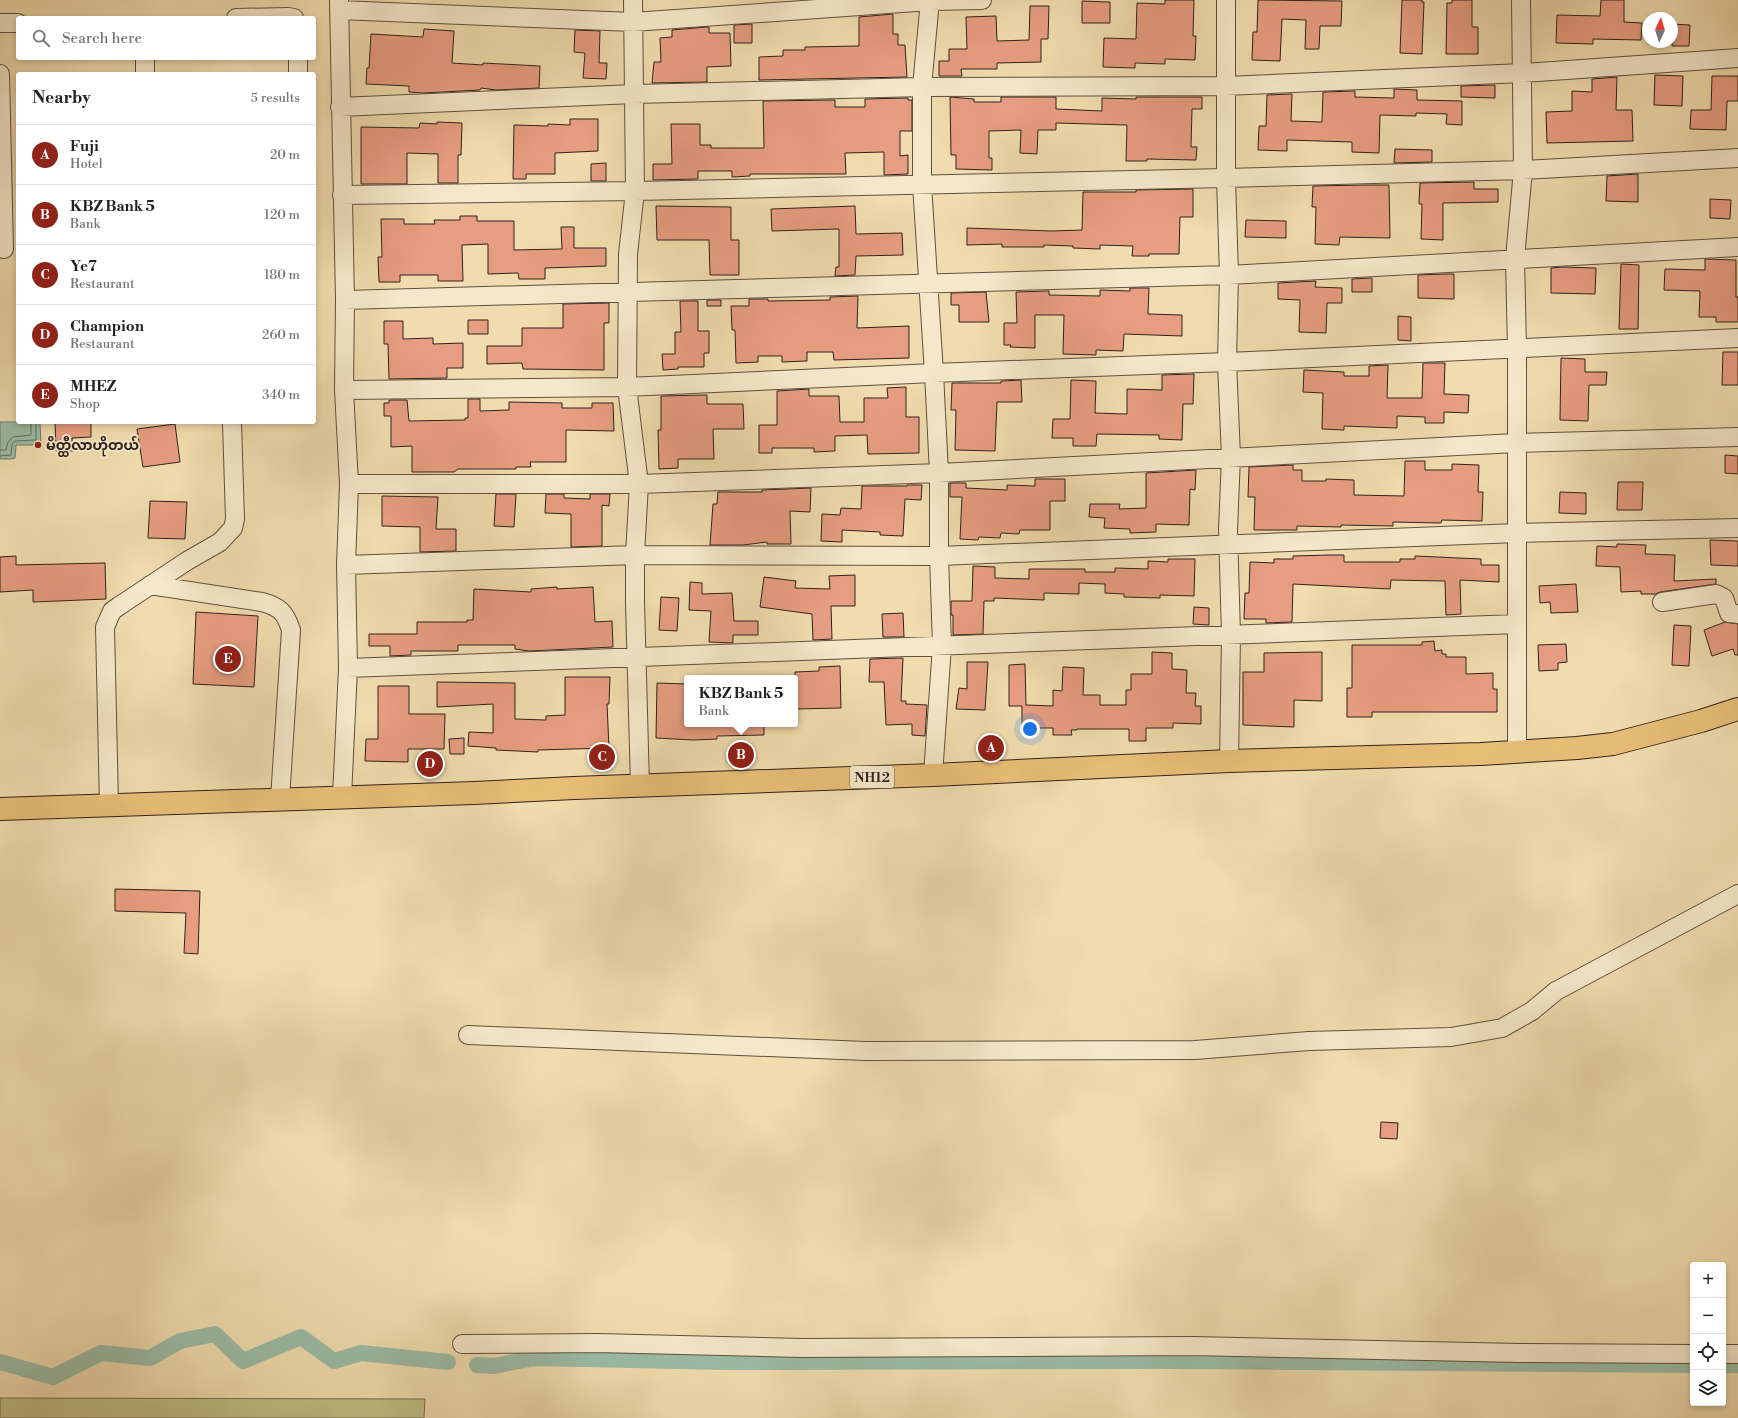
<!DOCTYPE html>
<html lang="en">
<head>
<meta charset="utf-8">
<style>
  :root { --surface:#fff; --page:#f2f2f2; --text:#202124; --muted:#757577; --line:#e0e0e0; --accent:#8f2418 }
  body { margin:0; font-family:"Libre Bodoni","Noto Sans Myanmar",serif; background:var(--page); color:var(--text) }
  .controls { position:absolute; right:12px; bottom:12px; display:grid; overflow:hidden; border-radius:4px; box-shadow:0 2px 6px #0003 }
  .controls button { width:36px; height:36px; display:grid; place-items:center; padding:0; border:0; border-bottom:1px solid var(--line); background:var(--surface); color:var(--text); font:20px sans-serif }
  .compass { position:absolute; left:1642px; top:12px; width:36px; height:36px; border-radius:50%; background:var(--surface); box-shadow:0 2px 6px #0003; rotate:4deg }
  .you { position:absolute; left:1030px; top:729px; width:14px; height:14px; margin:-10px; border:3px solid #fff; border-radius:50%; background:#1a73e8; box-shadow:0 0 0 6px #1a73e833 }
  .badge { display:grid; place-items:center; width:26px; height:26px; border-radius:50%; background:var(--accent); color:#fff; font-size:13px; font-weight:700 }
  .pin { position:absolute; translate:-50% -50%; border:2px solid #fff; box-shadow:0 1px 4px #0006 }
  .popup { position:absolute; left:684px; top:675px; width:114px; height:52px; box-sizing:border-box; display:grid; place-content:center; border-radius:4px; background:var(--surface); filter:drop-shadow(0 1px 3px #0005); font-size:13px; white-space:nowrap; color:var(--muted) }
  .popup b { font-size:15px; color:var(--text) }
  .popup::after { content:''; position:absolute; left:50%; top:100%; margin-left:-8px; border:8px solid transparent; border-top-color:var(--surface) }
  .list { margin:0; padding:0; list-style:none }
  h2 { display:flex; justify-content:space-between; align-items:center; height:52px; margin:0; padding:0 16px; font-size:17px }
  h2 small { font-size:13px; font-weight:400; color:var(--muted) }
  .list li { display:grid; grid-template-columns:26px 1fr auto; gap:12px; align-items:center; box-sizing:border-box; height:60px; padding:0 16px; border-top:1px solid var(--line) }
  .list b { display:block; font-size:15px; white-space:nowrap }
  .list p { margin:0; font-size:13px; white-space:nowrap; color:var(--muted) }
  .list em { font-size:13px; font-style:normal; color:var(--muted) }
  .icon { flex:none; width:22px; height:22px; fill:none; stroke:currentColor; stroke-width:2; stroke-linecap:round; stroke-linejoin:round }
  .map { position:relative; flex:none; width:1738px; height:1418px; overflow:hidden }
  .search { position:absolute; background:var(--surface); box-shadow:0 2px 6px #0003; left:16px; top:16px; width:300px; height:44px; display:flex; align-items:center; gap:10px; box-sizing:border-box; padding:0 14px; border-radius:4px; color:var(--muted); font-size:15px }
  .panel { position:absolute; background:var(--surface); box-shadow:0 2px 6px #0003; left:16px; top:72px; width:300px; height:352px; border-radius:4px }
  .map>svg:first-child { display:block }
</style>
</head>
<body>
<div class="map">
<svg width="1738" height="1418" viewBox="0 0 1738 1418">
  <rect width="100%" height="100%" fill="#f0dcae"/>
  <filter id="stains"><feTurbulence type="fractalNoise" baseFrequency=".005" numOctaves="4"/><feColorMatrix values="0 0 0 0 .2 0 0 0 0 .09 0 0 0 0 .02 0 0 0 .5 -.17"/></filter>
  <radialGradient id="worn" r=".72"><stop offset=".6" stop-color="#630" stop-opacity="0"/><stop offset="1" stop-color="#630" stop-opacity=".3"/></radialGradient>
  <path fill="#c0be86" stroke="#787052" d="M0 1398 425 1399 424 1418H0Z"/>
  <path fill="#9bbca7" stroke="#707e70" d="M0 422H40L41 445H16L15 458 11 459H0Z"/>
  <g fill="none" stroke-linecap="round" stroke-linejoin="round">
    <path stroke="#656f62" stroke-width="1" d="M0 450H6L8 442 13 437 31 435V422
      M0 456 11 455 12 444 15 441 36 440V422"/>
    <path stroke="#9bbca7" stroke-width="16" d="M0 1362 53 1377 101 1353 150 1358 180 1341 215 1334 243 1361 301 1337 334 1361 361 1353 448 1362
      M477 1365 494 1366 534 1358 726 1362 1178 1361 1693 1365
      M1723 1365H1738"/>
  </g>
  <path fill="#e79d81" stroke="#2f221d" d="M1165 0H1194L1193 36H1196L1195 60 1165 59V64L1135 63V68L1103 67 1104 38 1136 39 1137 3 1165 4Z
    M1258 0 1342 1 1341 26H1320L1319 49H1305L1306 20 1282 19 1280 61 1252 60 1253 32H1257Z
    M1402 0H1422V2H1424L1422 54 1400 53Z
    M1452 0H1472V27H1478V54H1446L1447 3H1452Z
    M1601 0H1624V22L1642 23 1641 40 1593 39V44L1556 43 1557 15 1600 16Z
    M1082 1 1110 2V23H1082Z
    M1030 6H1049L1048 39H1041V62L997 63V69H961L962 76H939V61H949V49H967L966 17 996 16 997 41 1029 40Z
    M893 14V34H898V45H905L907 77 759 80V57L783 56V50H805V47L859 46V17Z
    M752 24V43H734V25Z
    M1672 24 1690 25 1689 46H1672Z
    M707 27H709V33H730L731 66 707 67V82L652 83 654 62H661L660 38 672 37V30Z
    M424 29 454 31 452 63 483 65V63L540 66 539 88 496 90 481 88 480 90 423 93 409 92V86L366 84 367 68H369L371 34 423 37Z
    M575 30 600 31 599 63H607L606 79 583 78 585 53 574 52Z
    M1655 75 1683 76 1682 106 1654 105Z
    M1712 76H1738V101H1727L1726 130 1690 129 1691 110H1711Z
    M1617 77 1616 110H1632L1633 141 1547 143 1546 112 1572 111V91L1592 92V79Z
    M1495 85V98L1461 97V86Z
    M1394 89 1417 90V100L1462 101V125L1446 124 1447 114 1416 113V116L1380 115 1379 153 1352 152V142L1287 140V151L1258 150 1259 126H1266L1267 95 1292 94 1291 121 1322 122 1323 92 1355 91V97L1394 98Z
    M950 97 974 99V102H1001V97H1056V109L1102 111V98L1136 99V97H1202V109H1192L1191 147H1197L1196 160 1147 159V161H1126L1127 125 1056 123V130H1038L1037 154 1020 153 1021 130 989 131V158H992V170L956 169V155H951Z
    M908 98V100H912V131H900V156L908 155V174L884 175V152L845 153 846 174H750V176L732 177V171H698V179L653 180V164H672L671 124H700V145H711V148H764L763 101 835 100V107H865V99Z
    M570 119H598V151L555 153V174H526V179H513L514 125 548 126V124L570 125Z
    M437 122 462 123 461 155H458V183H438V154L407 153V184H361V127L419 128 420 123 437 124Z
    M1395 149 1432 150V162L1394 163Z
    M606 163V181H591V164Z
    M1638 174V202L1606 201 1607 176Z
    M1474 182V189H1498V202L1443 203V240L1421 239 1422 204H1419L1420 183Z
    M1368 185H1389L1390 238 1340 237 1339 245 1315 244 1316 207H1312L1313 186Z
    M1193 189V217H1180L1179 254H1149V256H1132L1133 246 1100 245V249L1073 248V246L1044 245V247H1002V244L967 245V228L1051 231 1082 230 1083 192H1136V190Z
    M1710 199 1731 200 1730 219 1710 218Z
    M656 206 731 207V240H739V275H710L709 240H657Z
    M855 206 856 234 902 233 903 255 856 256 855 275 835 276 836 267H839V229L772 231 771 209Z
    M460 216H477V221H514V250L562 249 561 227H574V248H606V266L545 268V279H519L518 273 488 274V244L462 245 463 281H438V275H400V282H379L378 257H382L381 219H404V224H435L434 220H460Z
    M1246 220 1286 221V238L1245 237Z
    M1705 259 1736 260V297H1738V322H1716V317H1699L1700 291 1664 290 1665 269 1705 270Z
    M1621 264 1639 265 1638 329H1619Z
    M1563 267 1596 268 1595 294 1551 293V268Z
    M1445 274H1454V299L1418 298V275Z
    M1372 278V292H1352V279Z
    M1316 281 1315 287 1342 288V303H1327L1326 333 1299 332 1300 300 1278 299V283Z
    M1130 288H1149L1148 314 1182 315V336L1124 334 1123 351 1096 350V355L1063 354 1064 315H1035V348L1010 347 1011 345H1004V323H1017L1016 292 1049 291V295L1100 296V290L1130 291Z
    M986 292 989 322H959V305H951V293Z
    M858 296 857 328 909 326V358L834 360 833 352H807V361L782 362V356H758V362L736 363 735 330H732L731 306H749V299H768V301L830 300V297Z
    M707 300H721V306H707Z
    M680 301H698V331H709V353H704V367H678V369L663 370 662 354H675V332H681Z
    M609 303V323H604V370L523 369 522 363 487 364V346H522V328H563V304Z
    M1398 316 1411 317V341L1398 340Z
    M468 320H488V334H468Z
    M384 321H403V339L433 338V344L463 343V368H447V378L389 379 388 344H384Z
    M1723 352H1738V385H1722Z
    M1561 358 1585 359V372H1607L1606 385H1589L1588 421 1560 420Z
    M1423 363H1445L1444 394 1469 395 1468 413 1444 412V423H1425V417L1397 416V428L1344 426V430L1322 429 1323 393 1303 392 1304 370 1344 372V376H1369V366L1388 365 1387 398H1422Z
    M1194 374 1193 404H1183L1182 440 1159 439V435L1097 434 1096 446H1073V438H1052L1053 419H1070L1071 380 1096 381 1095 413 1127 414V389L1162 390V375Z
    M1021 380 1022 402H997L995 451 955 450 956 410H951L952 383H1001V381Z
    M906 387V417H919V453L868 454 867 435 835 436V451L814 452V448H772V453H759V425H777V391L809 389V396H839L840 422H864V398H888L887 388Z
    M707 395V404H743L744 429H713L714 459H678V468L659 469 658 430H661V396Z
    M468 399H480V411L509 410V402L562 403V408H592V403H613L614 431 566 430V462H530L531 467H516V469H458L454 472H412V446L391 447V416H384V403H389V400H407L409 421 465 420V418H468Z
    M55 422H91V437L72 438 73 451H56Z
    M175 424 180 462 143 467 137 429Z
    M1725 455 1738 456V474L1725 473Z
    M1405 461H1425V470H1452V464L1479 465 1478 492H1483L1482 521 1442 520 1441 523 1393 522V526L1341 525V527L1297 526V530H1254L1255 497H1248L1249 467 1293 465V470H1302V481H1326V479L1354 480V495L1404 496Z
    M1196 470 1195 490 1190 489 1189 525 1156 524V532L1130 533V529L1104 528 1105 518 1089 517 1090 504H1120L1119 509 1146 508V473Z
    M1035 479H1065V501H1050V530H1020L1019 534 1001 533 1000 538 979 537 978 540 960 539 962 497H950V483H966V488L1007 490V485L1035 486Z
    M1618 482H1643L1642 510H1617Z
    M907 485H922L921 500 905 499 903 536 880 535V532L842 530V542L821 541 822 514 840 515 841 508 861 509 862 486H907Z
    M811 488 810 512 790 511 791 544H767V542L743 545H710L713 504H717L718 492H762V490Z
    M1560 492 1586 493V514L1559 513Z
    M496 494H516L514 527 494 526Z
    M546 494H564V498L590 499V494H610L609 506 602 505V546L571 547V514L545 513Z
    M382 496 438 497 436 529H456V551L420 552V527L382 526Z
    M150 501 187 502 185 539 148 538Z
    M1710 540 1738 541V566L1711 565Z
    M1617 544 1646 545 1645 554 1675 555 1674 581 1716 579V584L1660 592 1656 594H1641V591L1621 592 1620 567 1596 566 1597 546 1617 547Z
    M1330 555H1344V562H1400V559H1415V556L1481 559V565H1499V582L1460 580 1461 614 1446 615 1445 581 1391 580 1390 589 1293 584 1292 622 1266 623V619H1244L1245 593H1249L1250 562 1274 563V559H1293V556Z
    M16 556V565L105 563 106 599 33 602V590L0 592V557Z
    M1168 559H1195L1194 596 1160 595V598L1124 597V594L1105 593V584L1079 583V594L1044 593V600L994 598V601H984L983 634 953 635V615H951V601H972L973 566 995 567V578L1029 579V569H1085V572H1115V568L1148 569V561L1168 562Z
    M855 575V606H831L832 639 813 640 812 614 760 607 764 577 796 581 795 588 830 589 829 576Z
    M690 582 702 583V594L732 593 734 621H758V635H733V643L709 642 711 611 689 610Z
    M1576 584 1578 612 1551 613 1550 602 1540 603 1539 586Z
    M557 587V589L593 587 595 622 612 621 613 647 529 651 515 649V645H458V651H411V655L390 656V646H369V634H417V622H467V620H473L474 589 531 592V589Z
    M661 597 679 598 677 631 659 630Z
    M1194 607 1209 608V625L1193 624Z
    M196 612 258 616 254 687 193 684Z
    M903 613 904 637H883L882 614Z
    M1725 622 1738 624V655H1735L1733 649 1712 656 1704 630Z
    M1674 625 1691 626 1689 666 1672 665Z
    M1434 641 1435 651 1442 650V654H1446V657H1466V674L1493 673V689H1497V712H1372V717H1347V688H1352V645H1422V642Z
    M1566 644 1567 662 1558 663V670L1539 671 1538 645Z
    M1152 652 1172 653V669L1187 670 1186 693H1196L1195 706H1201V724L1173 723V728H1146V741H1129V729H1077V730H1071L1072 735H1053V728H1022V706H1009V665L1025 664 1026 705 1053 706V690L1062 691 1063 667 1084 668 1083 695H1100V705H1126V690H1131V674H1152Z
    M1322 652V701L1294 700V727L1243 725V672H1264V653Z
    M903 658 901 701H906V704L927 705 925 736 912 735V724L886 725 884 682H869L870 659Z
    M967 662H988L985 710 956 709 959 688 967 689Z
    M840 666 841 708 795 709V672L819 671V667Z
    M565 677H610L609 704H607L609 748 538 750V752L496 750V748L468 746 469 732 493 733V704L437 707V682L515 683V719L546 720V716L565 715Z
    M657 683 687 684V724H764V735L717 736V739L693 740 656 738Z
    M378 686H409V714H445L444 749H408V762L365 761 366 739H378Z
    M464 738V754H450L449 739Z
    M115 889 200 891 198 954 184 953 186 913 115 911Z
    M1381 1122 1398 1123 1397 1139 1380 1138Z"/>
  <g fill="none" stroke-linecap="round" stroke-linejoin="round">
    <defs>
      <path id="street" d="M339 0 345 300 344 390 349 484 346 565 348 668 342 797
        M633 0 635 191 628 254 627 387 639 484 635 555V602L640 786
        M930 0 922 87V184L934 373 939 473V556L942 646 933 775
        M1226 0V178L1229 275 1227 362 1231 457 1228 530 1231 635 1229 761
        M339 10 633 22 930 1 982 0
        M236 18 288 17 294 18
        M0 23H18
        M298 58V74
        M0 74 4 249
        M145 74V58
        M340 107 634 94 922 87 1226 86 1523 73 1738 58
        M342 195 635 191 1226 178 1523 170 1738 158
        M345 300 1229 275 1738 247
        M344 390 627 387 934 373 1227 362 1738 338
        M349 484H639L939 473 1516 443 1738 437
        M346 565 635 555 939 556 1517 533 1738 528
        M150 585 262 602C280 607 285 612 291 630L280 799
        M1662 602 1716 594 1724 598 1729 613 1738 614
        M348 668 1516 624
        M1517 751V349L1515 258 1523 170 1521 0
        M109 805 105 627 112 611 119 606 187 561 220 542 233 528 235 519 232 422
        M468 1035 866 1051 1195 1050 1309 1041 1451 1037 1502 1028 1532 1011 1556 991 1738 894
        M462 1344 597 1343 802 1348 1193 1346 1520 1353 1693 1354
        M1723 1354H1738"/>
      <path id="highway" d="M0 809 474 793 574 788 933 775 1229 761 1481 754 1577 748 1613 744 1701 721 1738 709"/>
    </defs>
    <use href="#street" stroke="#5f5041" stroke-width="20"/>
    <use href="#highway" stroke="#2f221d" stroke-width="24"/>
    <use href="#street" stroke="#f5e8ca" stroke-width="18"/>
    <use href="#highway" stroke="#e8be77" stroke-width="22"/>
  </g>
  <circle fill="#8f2418" stroke="#f5e8ca" stroke-width="1.5" cx="38" cy="445" r="4"/>
  <g text-anchor="middle" stroke-width="4" stroke-linejoin="round" paint-order="stroke">
    <rect fill="#f5e8ca" stroke="#6a5d51" stroke-width="1" x="850" y="766" width="44" height="22" rx="3"/>
    <g font-size="13" font-weight="bold" fill="#2f221d">
      <text x="872" y="782">NH12</text>
    </g>
    <g font-size="14" font-weight="bold" fill="#2f221d" stroke="#f5e8ca" text-anchor="start">
      <text x="46" y="450">မိတ္ထီလာဟိုတယ်</text>
    </g>
  </g>
  <rect width="100%" height="100%" filter="url(#stains)"/>
  <rect width="100%" height="100%" fill="url(#worn)"/>
</svg>
<div class="controls">
<button>+</button>
<button>−</button>
<button><svg class="icon" aria-label="locate" viewBox="0 0 24 24"><circle cx="12" cy="12" r="6"/><path d="M12 2v4M12 18v4M2 12h4M18 12h4"/></svg></button>
<button><svg class="icon" aria-label="layers" viewBox="0 0 24 24"><path d="M12 4l9 5-9 5-9-5zM3 14l9 5 9-5"/></svg></button>
</div>
<svg class="compass" viewBox="-18 -18 36 36"><path d="M0-13l5 13h-10z" fill="#e53935"/><path d="M0 13l5-13h-10z" fill="#757577"/></svg>
<div class="you"></div>
<div class="pin badge" style="left:991px;top:748px">A</div>
<div class="pin badge" style="left:741px;top:755px">B</div>
<div class="popup"><b>KBZ Bank 5</b>Bank</div>
<div class="pin badge" style="left:602px;top:757px">C</div>
<div class="pin badge" style="left:430px;top:764px">D</div>
<div class="pin badge" style="left:228px;top:659px">E</div>
<div class="search"><svg class="icon" aria-label="search" viewBox="0 0 24 24"><circle cx="10" cy="10" r="6"/><path d="M15 15l6 6"/></svg>Search here</div>
<section class="panel">
<h2>Nearby<small>5 results</small></h2>
<ul class="list">
<li><span class="badge">A</span><div><b>Fuji</b><p>Hotel</p></div><em>20 m</em></li>
<li><span class="badge">B</span><div><b>KBZ Bank 5</b><p>Bank</p></div><em>120 m</em></li>
<li><span class="badge">C</span><div><b>Ye7</b><p>Restaurant</p></div><em>180 m</em></li>
<li><span class="badge">D</span><div><b>Champion</b><p>Restaurant</p></div><em>260 m</em></li>
<li><span class="badge">E</span><div><b>MHEZ</b><p>Shop</p></div><em>340 m</em></li>
</ul>
</section>
</div>
</body>
</html>
